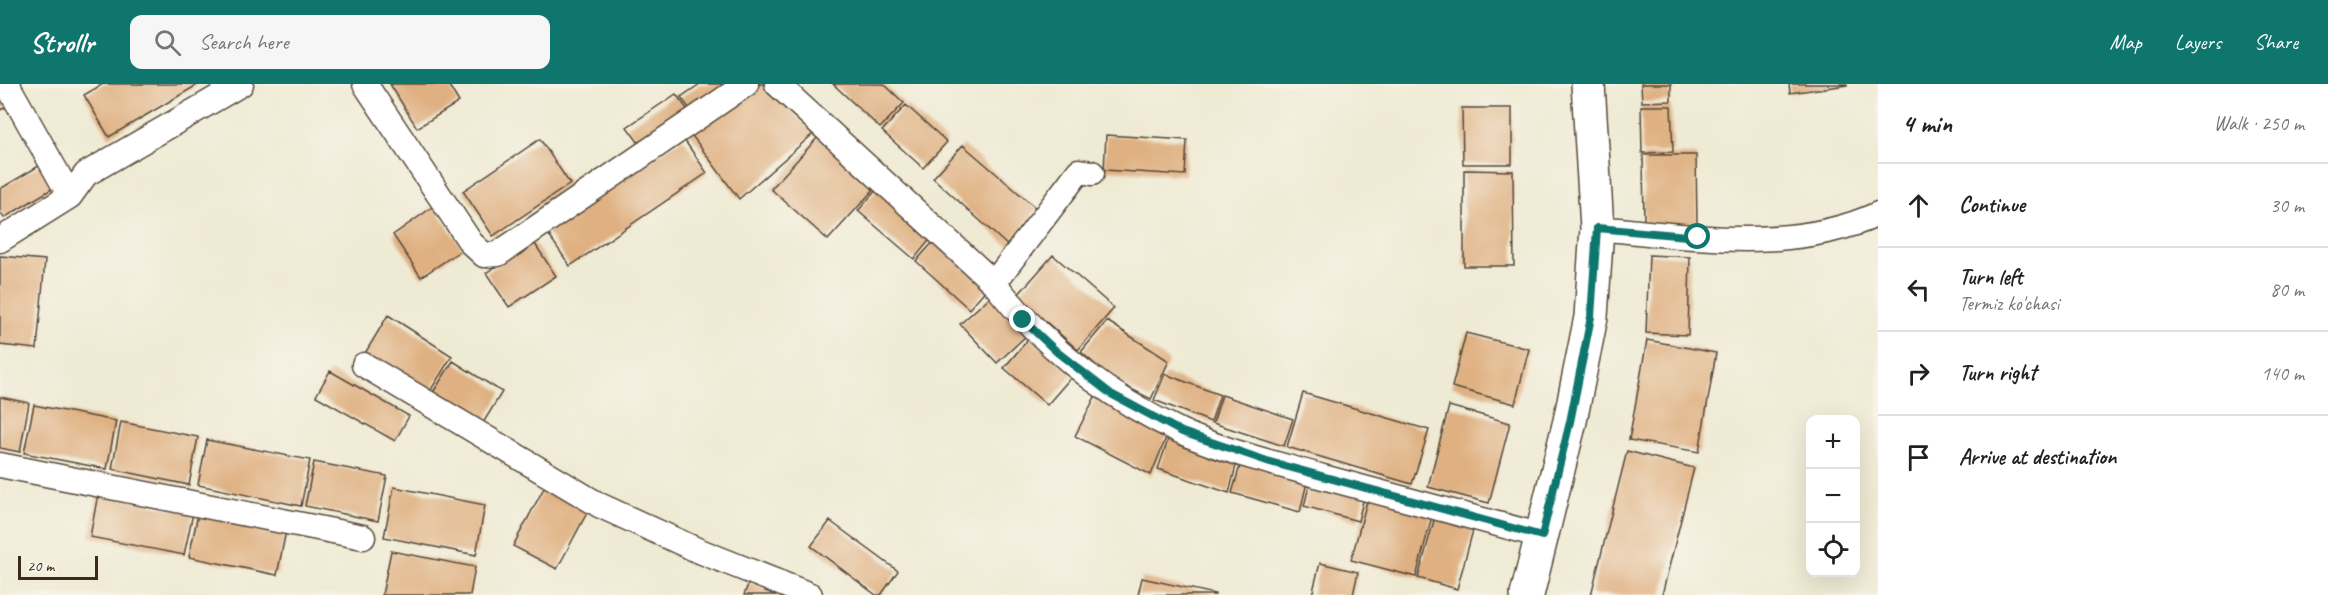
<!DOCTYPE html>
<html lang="en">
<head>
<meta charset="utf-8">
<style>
  :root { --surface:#fff; --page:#f6f6f6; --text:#222; --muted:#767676; --line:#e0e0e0; --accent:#0f766e }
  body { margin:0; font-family:Caveat,sans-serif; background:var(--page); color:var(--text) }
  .controls { position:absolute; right:18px; bottom:18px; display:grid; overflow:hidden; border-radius:12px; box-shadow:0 6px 24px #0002 }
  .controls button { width:54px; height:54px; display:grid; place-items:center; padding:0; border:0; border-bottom:2px solid var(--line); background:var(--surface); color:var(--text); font:30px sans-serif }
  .scale { position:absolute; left:18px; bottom:15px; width:80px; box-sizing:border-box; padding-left:6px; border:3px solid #3b2a1e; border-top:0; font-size:16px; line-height:21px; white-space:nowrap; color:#3b2a1e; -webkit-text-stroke:4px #f7f3e8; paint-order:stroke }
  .stop { position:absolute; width:18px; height:18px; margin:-14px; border:4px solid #0f766e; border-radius:50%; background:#fff }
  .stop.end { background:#0f766e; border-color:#fff; box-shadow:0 2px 6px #0008 }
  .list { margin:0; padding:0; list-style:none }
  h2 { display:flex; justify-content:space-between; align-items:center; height:78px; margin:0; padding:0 24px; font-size:26px }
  h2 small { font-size:20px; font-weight:400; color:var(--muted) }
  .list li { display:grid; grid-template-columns:39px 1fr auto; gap:18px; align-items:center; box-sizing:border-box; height:84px; padding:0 24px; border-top:2px solid var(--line) }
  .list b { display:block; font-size:22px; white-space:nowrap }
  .list p { margin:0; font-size:20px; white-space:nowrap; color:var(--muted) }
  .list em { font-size:20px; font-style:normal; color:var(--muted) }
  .icon { flex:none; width:33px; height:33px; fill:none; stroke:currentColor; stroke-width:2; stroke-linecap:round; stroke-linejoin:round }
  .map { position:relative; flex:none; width:1878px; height:511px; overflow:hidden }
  header { display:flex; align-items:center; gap:36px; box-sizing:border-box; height:84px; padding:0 30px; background:var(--accent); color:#fff }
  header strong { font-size:28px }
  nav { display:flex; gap:33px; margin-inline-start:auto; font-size:21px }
  .search { width:420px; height:54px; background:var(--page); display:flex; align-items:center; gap:15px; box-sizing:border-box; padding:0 21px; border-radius:12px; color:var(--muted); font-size:22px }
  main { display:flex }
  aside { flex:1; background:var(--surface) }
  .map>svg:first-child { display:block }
</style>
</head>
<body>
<header>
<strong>Strollr</strong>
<div class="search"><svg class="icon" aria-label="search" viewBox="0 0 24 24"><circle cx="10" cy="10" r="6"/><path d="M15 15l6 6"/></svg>Search here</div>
<nav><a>Map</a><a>Layers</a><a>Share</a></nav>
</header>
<main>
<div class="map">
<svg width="1878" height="511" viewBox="0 0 1878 511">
  <rect width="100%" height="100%" fill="#f7f3e8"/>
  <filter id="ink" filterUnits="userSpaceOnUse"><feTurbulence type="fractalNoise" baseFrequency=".0167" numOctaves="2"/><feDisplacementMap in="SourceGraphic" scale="12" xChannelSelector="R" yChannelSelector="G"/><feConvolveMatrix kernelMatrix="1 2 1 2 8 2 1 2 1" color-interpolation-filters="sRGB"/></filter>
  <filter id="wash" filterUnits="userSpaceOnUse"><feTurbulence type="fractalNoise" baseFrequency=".008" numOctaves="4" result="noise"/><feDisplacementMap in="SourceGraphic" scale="24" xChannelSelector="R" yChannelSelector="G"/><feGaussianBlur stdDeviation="1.35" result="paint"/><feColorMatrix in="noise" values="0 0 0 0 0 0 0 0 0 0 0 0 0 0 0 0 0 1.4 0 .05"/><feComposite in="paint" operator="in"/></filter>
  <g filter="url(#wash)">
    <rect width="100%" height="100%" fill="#efead3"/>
    <g id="blocks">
      <path fill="#dfb081" d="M103 0H199L109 53 84 11Z
        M390 0H448L459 18 417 44Z
        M700 0H733L692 28 681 13Z
        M760 0H763L814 49 739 115 690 49Z
        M833 0H884L904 19 880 44Z
        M1641 0H1671V17L1642 18Z
        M1789 0H1847V1L1790 9Z
        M0 10 7 23 0 26Z
        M676 10 690 29 641 62 627 43Z
        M906 21 947 58 923 84 882 47Z
        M1641 22H1671L1673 68 1642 69Z
        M1462 24H1512V80H1463Z
        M1106 51 1187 56 1185 91 1104 86Z
        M818 53 875 104 828 156 771 105Z
        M683 54 707 89 570 182 546 147Z
        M540 55 570 100 493 152 463 107Z
        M963 61 1037 125 1008 162 933 94Z
        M1643 71H1696L1697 140 1644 141Z
        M42 80 55 103 4 134 0 128V105Z
        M1464 86 1513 87 1514 182H1464Z
        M877 105 932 153 914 175 858 127Z
        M434 122 463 165 421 193 393 151Z
        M935 156 988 203 969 225 916 177Z
        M533 157 556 192 509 223 486 189Z
        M1053 171 1114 224 1078 266 1017 212Z
        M1649 171 1690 173 1688 251 1646 249Z
        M0 172 45 176 37 265 0 261Z
        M991 212 1027 251 997 279 960 240Z
        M388 231 452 272 427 312 364 271Z
        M1107 237 1169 277 1151 315 1113 296 1081 268Z
        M1466 249 1529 265 1515 320 1452 303Z
        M1030 253 1073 291 1047 321 1004 284Z
        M1647 256 1716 269 1699 368 1629 356Z
        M453 277 502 308 480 344 430 313Z
        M330 287 409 332 395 357 316 312Z
        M1165 290 1220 311 1211 338 1154 316Z
        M1303 309 1429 346 1412 400 1287 363Z
        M1096 311 1168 349 1151 391 1075 352Z
        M1222 311 1293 335 1284 362 1213 339Z
        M0 313 29 319 20 368 0 364Z
        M34 321 116 337 107 385 24 369Z
        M1449 322 1510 339 1489 419 1428 403Z
        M121 338 198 353 189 401 112 385Z
        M1170 350 1238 374 1229 409 1158 385Z
        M207 356 310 376 301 422 198 401Z
        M1627 367 1694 384 1662 511H1591Z
        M1242 375 1308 394 1300 428 1232 409Z
        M314 378 387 392 378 437 305 422Z
        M1311 395 1365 409 1358 437 1304 422Z
        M545 402 589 425 557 485 513 462Z
        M394 403 485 421 476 471 384 453Z
        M98 410 193 429 184 471 90 453Z
        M1369 410 1433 428 1416 493 1351 476Z
        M1436 429 1475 439 1457 505 1418 494Z
        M198 430 286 447 277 491 189 473Z
        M830 437 898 487 881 511H876L811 462Z
        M391 467 475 483 470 511H382Z
        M1320 479 1358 488 1353 511H1312Z
        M1142 494 1215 510V511H1138Z
        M749 498 783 511H744Z"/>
    </g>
  </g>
  <g filter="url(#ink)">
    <use href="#blocks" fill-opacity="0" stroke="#564739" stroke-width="1.5"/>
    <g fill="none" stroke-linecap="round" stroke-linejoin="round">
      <defs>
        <path id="street" d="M7 0 70 112
          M365 0 471 159 484 171 498 170 746 0
          M777 0 994 199C1045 264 1106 312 1180 347 1222 367 1278 380 1323 393 1396 413 1469 432 1542 452
          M1597 144C1687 152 1793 170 1878 130
          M0 156 70 112 86 90 241 0
          M994 199 1079 87 1092 89
          M364 281 599 421 697 466 810 511
          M0 381 363 453"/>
        <path id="secondary" d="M1527 511 1570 337 1591 233 1597 144 1588 0"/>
      </defs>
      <use href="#street" stroke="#564739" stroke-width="27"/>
      <use href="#secondary" stroke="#564739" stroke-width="36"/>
      <use href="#street" stroke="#fff" stroke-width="24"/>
      <use href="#secondary" stroke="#fff" stroke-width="33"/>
    </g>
  </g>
  <g fill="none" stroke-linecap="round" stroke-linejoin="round" filter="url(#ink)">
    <path stroke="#0f766e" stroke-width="8" d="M1023 236 1057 268 1111 310 1182 348 1270 378 1542 452 1570 338 1591 233 1597 144 1698 153"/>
  </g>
</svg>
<div class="controls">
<button>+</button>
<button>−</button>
<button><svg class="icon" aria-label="locate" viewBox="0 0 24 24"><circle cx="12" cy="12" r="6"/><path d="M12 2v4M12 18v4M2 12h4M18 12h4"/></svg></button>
</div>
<div class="scale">20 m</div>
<div class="stop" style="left:1698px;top:153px"></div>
<div class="stop end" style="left:1023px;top:236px"></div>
</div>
<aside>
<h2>4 min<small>Walk · 250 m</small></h2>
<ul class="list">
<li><svg class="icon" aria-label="ahead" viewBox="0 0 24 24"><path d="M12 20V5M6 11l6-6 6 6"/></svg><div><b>Continue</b></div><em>30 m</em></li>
<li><svg class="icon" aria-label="left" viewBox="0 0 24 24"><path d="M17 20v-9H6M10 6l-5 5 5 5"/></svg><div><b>Turn left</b><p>Termiz ko'chasi</p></div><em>80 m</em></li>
<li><svg class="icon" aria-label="right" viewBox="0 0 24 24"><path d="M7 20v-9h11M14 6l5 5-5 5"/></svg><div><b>Turn right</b></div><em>140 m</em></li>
<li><svg class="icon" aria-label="arrive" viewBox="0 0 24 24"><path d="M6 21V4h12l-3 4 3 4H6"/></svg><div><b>Arrive at destination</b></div></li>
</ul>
</aside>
</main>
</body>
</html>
